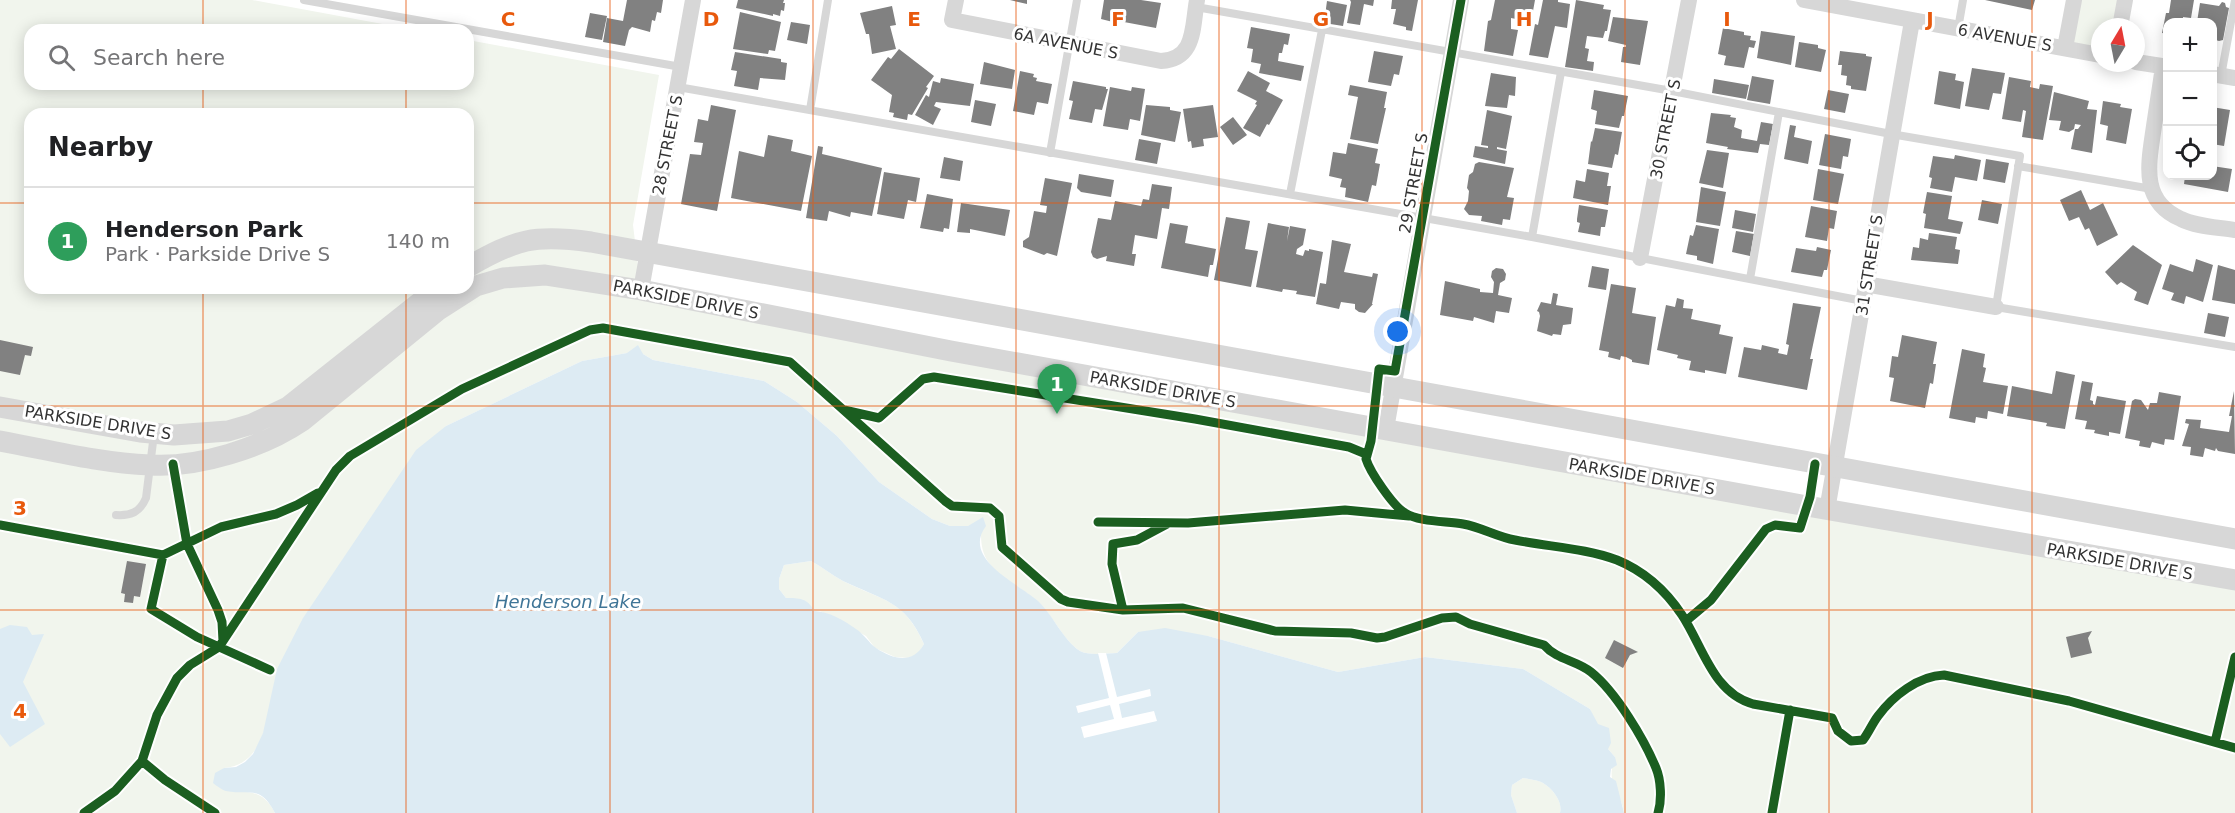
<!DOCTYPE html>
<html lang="en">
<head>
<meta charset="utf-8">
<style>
  :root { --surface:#fff; --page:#f2f2f2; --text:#202124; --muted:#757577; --line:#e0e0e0; --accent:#7a7a7a }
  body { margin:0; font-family:"DejaVu Sans",sans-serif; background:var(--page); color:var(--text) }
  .controls { position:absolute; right:18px; top:18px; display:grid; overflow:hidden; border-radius:12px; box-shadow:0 3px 15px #0003 }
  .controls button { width:54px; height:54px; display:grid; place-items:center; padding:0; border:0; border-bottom:2px solid var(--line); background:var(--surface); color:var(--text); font:30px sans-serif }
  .compass { position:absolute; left:2091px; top:18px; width:54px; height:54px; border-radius:50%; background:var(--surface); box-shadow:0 3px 15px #0003; rotate:10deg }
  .you { position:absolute; left:1398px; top:332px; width:21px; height:21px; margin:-15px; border:4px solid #fff; border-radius:50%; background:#1a73e8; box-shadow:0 0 0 9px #1a73e833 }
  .badge { display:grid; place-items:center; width:39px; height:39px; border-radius:50%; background:var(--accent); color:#fff; font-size:20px; font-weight:700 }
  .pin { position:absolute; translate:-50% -50px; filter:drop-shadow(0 2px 3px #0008) }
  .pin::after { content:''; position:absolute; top:32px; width:21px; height:18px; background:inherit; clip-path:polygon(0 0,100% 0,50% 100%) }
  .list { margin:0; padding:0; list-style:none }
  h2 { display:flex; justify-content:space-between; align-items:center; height:78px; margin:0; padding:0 24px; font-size:26px }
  h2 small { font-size:20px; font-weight:400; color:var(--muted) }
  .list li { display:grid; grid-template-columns:39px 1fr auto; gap:18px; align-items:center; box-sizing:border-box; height:108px; padding:0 24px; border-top:2px solid var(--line) }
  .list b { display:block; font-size:22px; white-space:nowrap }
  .list p { margin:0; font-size:20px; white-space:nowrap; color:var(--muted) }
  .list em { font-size:20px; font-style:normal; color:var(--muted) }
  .icon { flex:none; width:33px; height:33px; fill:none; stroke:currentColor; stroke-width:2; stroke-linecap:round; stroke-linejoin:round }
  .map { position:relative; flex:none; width:2235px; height:813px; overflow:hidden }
  .search { position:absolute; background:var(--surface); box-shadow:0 3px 15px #0003; left:24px; top:24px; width:450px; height:66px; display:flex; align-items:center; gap:15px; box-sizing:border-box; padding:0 21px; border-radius:18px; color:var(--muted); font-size:22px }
  .panel { position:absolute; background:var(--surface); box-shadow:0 3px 15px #0003; left:24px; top:108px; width:450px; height:186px; border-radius:18px }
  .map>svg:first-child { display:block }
</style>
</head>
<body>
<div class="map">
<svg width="2235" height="813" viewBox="0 0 2235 813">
  <rect width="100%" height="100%" fill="#fff"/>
  <path fill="#f1f5ed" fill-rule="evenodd" d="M0 0H252L415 30H30V84H468V40L659 75 633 225 641 290 2235 580V813H1624C1620 787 1605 785 1615 757L1608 749 1590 709 1523 669 1425 657 1338 672 1208 636 1138 632 1117 653C1107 653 1089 656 1080 651 1062 639 1054 616 1038 602 1022 587 999 579 987 560 982 551 981 543 981 533L968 526H950L932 519 879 482 837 436 797 402 764 381 653 360 643 354 627 353 582 361 446 426 270 712C262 739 255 765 224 768L214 783C238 800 258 780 275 813H0ZM30 114H468V288H30Z
    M2074 0H2125L2120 27H2100V55L2065 48Z
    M811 561C822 567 832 575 843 581 883 601 904 599 924 644L919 653 910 658 895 657 875 648 866 636 820 611C806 612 804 598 786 598L779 589V579L784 565Z
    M1523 778C1529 779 1538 780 1543 783 1553 789 1563 802 1560 813H1517L1511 795 1512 785Z"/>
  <path fill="#ddebf3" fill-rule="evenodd" d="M638 345 643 354 653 360 764 381 797 402 837 436 879 482 932 519 950 526H968L983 517 986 526C961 559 1019 584 1038 601 1054 616 1062 639 1080 651 1089 656 1107 653 1117 653L1138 632 1165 628 1208 636 1338 672 1425 657 1523 669 1590 709 1598 724 1609 728 1611 743 1608 749 1615 757 1617 765 1611 769 1610 777 1616 781 1624 813H1560C1563 802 1553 789 1543 783 1538 780 1529 779 1523 778L1512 785 1511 795 1517 813H275C260 784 251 796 226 791 222 790 217 786 213 783L215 773 224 768 236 767 245 762 253 754 263 733 277 669 303 618 416 450 446 426 582 361 627 353ZM811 561C822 567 832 575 843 581 882 600 905 600 924 644 913 664 894 660 876 648 869 643 864 634 856 629 845 621 828 611 814 611 808 598 799 598 786 598L779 589V579L784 565Z
    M10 625 27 627 32 635 44 634 23 682 45 724 10 747 0 734V629Z"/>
  <path fill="#fff" d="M1098 653H1106L1117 697 1150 689 1151 696 1119 704 1122 718 1154 711 1157 721 1084 738 1081 727 1114 719 1110 705 1078 713 1076 706 1109 698Z"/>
  <path fill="#818181" d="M627 0H663L661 13 657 12 655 21 652 20 650 32 632 27 629 30 625 46 603 42 607 18 623 21Z
    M738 0H784L783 3H785L784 11 781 10 780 16 773 14V16L736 8Z
    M1010 0H1027V4Z
    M1104 0H1141L1161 3 1156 28 1124 22 1125 20 1114 18 1113 22 1101 19Z
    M1350 0H1374L1373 6 1364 4 1360 25 1347 23 1351 2Z
    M1392 0H1418L1412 31 1406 30V27L1393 24 1396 9H1391Z
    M1495 0H1535L1531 22 1511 18V29L1518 30 1513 56 1484 51 1488 21 1491 20Z
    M1543 0H1558V2L1570 4 1567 28 1555 26 1548 58 1529 55 1535 24 1538 25Z
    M1576 0 1604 5 1603 9 1611 10 1607 31H1605L1603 38 1587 36 1585 48 1589 49 1587 61 1594 62 1593 71 1565 67Z
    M1985 0H2035L2032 10Z
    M2171 0H2194L2191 18 2183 17V22H2168V34L2162 33 2166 13H2169Z
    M1327 1 1347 5 1343 26 1324 23Z
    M2222 2 2225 3 2226 7 2229 8 2223 40 2219 41 2212 39V22H2197L2200 3 2219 6Z
    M892 6 896 25 890 26 896 49 872 54 869 34H866L860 13Z
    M740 12 781 22 775 51 769 50 768 54 733 49Z
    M590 13 607 16 602 40 585 37Z
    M1613 17 1648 21 1640 65 1621 62 1623 47H1626V45L1608 41Z
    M791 22 810 25 807 44 787 40Z
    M1251 27 1290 34 1288 45 1284 44 1282 53H1279L1278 61 1304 66 1301 81 1259 73 1261 64 1251 62 1253 49 1247 48Z
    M1723 28 1744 32V35L1751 36 1750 40 1756 41 1754 48 1749 47 1744 68 1724 65 1726 56 1718 54Z
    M1761 31 1795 36 1791 65 1757 58Z
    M1799 42 1818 45V48L1826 50 1821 72 1795 67Z
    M899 49 934 76 926 87 928 88 912 115 908 114 907 120 893 117 894 113 889 112 892 95 871 80 888 57 891 59Z
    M1374 51 1403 56 1399 75 1394 74 1391 86 1368 82Z
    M1840 51 1866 54V56L1872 57 1866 91 1851 89V86L1846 85 1847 76 1841 75 1842 65H1838Z
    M735 52 781 59V62L787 63 785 80 760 78 758 90 734 86 737 71 731 70Z
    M984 62 1015 70 1012 89 980 84Z
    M1972 68 2005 73 2001 94 1993 93 1989 110 1965 106Z
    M1020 71 1034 74 1033 77 1037 78 1036 81 1052 84 1048 104 1037 102 1034 115 1013 111Z
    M1248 71 1270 83 1266 91 1283 100 1269 125 1267 124 1260 137 1243 128 1257 105 1255 104 1257 101 1237 91Z
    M1939 71 1956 74 1955 80 1964 82 1960 109 1934 104Z
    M1491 73 1516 77 1515 96 1509 95 1507 108 1485 106Z
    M1752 76 1774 80 1770 104 1747 100Z
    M2009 77 2031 81 2030 87 2039 89 2040 84 2053 86 2043 140 2022 137 2026 111 2023 110 2021 122 2002 119Z
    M941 78 974 84 970 106 936 102 934 106 941 109 933 125 915 115 926 95 929 97 933 81 940 83Z
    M1714 79 1749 85 1746 99 1712 93Z
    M1073 81 1106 87V89H1108L1102 110 1095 109 1092 123 1069 119 1073 101 1069 100Z
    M1350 85 1387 92 1384 108H1386L1378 144 1350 139 1358 97 1348 95Z
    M1110 87 1131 91 1132 87 1145 89 1140 121 1130 119 1128 130 1103 126Z
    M1594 90 1628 96 1624 116H1622L1619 128 1595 124 1597 111 1591 109Z
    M1828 90 1849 94 1845 113 1824 109Z
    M2054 92 2089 101 2087 109 2097 110 2092 153 2071 149 2075 129H2078L2081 125 2075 124 2074 129 2069 132 2059 130 2061 121 2049 120Z
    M975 100 996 104 991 126 971 122Z
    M2103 101 2121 104 2120 107 2132 109 2126 144 2106 140 2108 126 2100 124Z
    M711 105 736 110 717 211 681 204 690 154 701 155 703 143 694 142 698 119 708 121Z
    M1146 105 1170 107V110L1181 112 1175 142 1141 135Z
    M1213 105 1218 137 1203 139 1204 146 1192 148 1191 141 1188 142 1183 109Z
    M2212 107 2230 110 2224 146 2212 144Z
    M1487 110 1512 116 1506 149 1497 147V149L1507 151 1505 164 1473 157 1475 146 1488 148V146L1481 145Z
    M1711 113 1731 115 1730 117 1736 118 1734 127 1742 130 1741 138 1757 141 1761 122 1773 124 1769 145 1760 144 1758 153 1727 149 1728 147 1706 143Z
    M1233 117 1247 135 1233 145 1220 127Z
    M1790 125 1796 126 1794 137 1812 141 1808 164 1784 159Z
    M1595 128 1622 132 1618 155 1615 154 1612 168 1588 164 1591 141 1592 142Z
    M1825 134 1851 139 1848 157 1843 156 1841 169 1819 165Z
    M768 135 793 140 791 151 812 156 801 211 731 198 739 151 764 157Z
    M1139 139 1161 143 1157 164 1135 160Z
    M1348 143 1378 149 1375 163 1380 164 1376 186 1372 185 1368 202 1345 197 1346 188 1340 187 1342 179 1329 176 1333 152 1346 154Z
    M818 146 823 147 822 154 882 168 872 216 851 212 850 217 829 211 827 221 806 218Z
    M1707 150 1729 153 1723 188 1699 183Z
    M1955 155 1981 160 1977 181 1955 177 1952 192 1930 188 1932 178 1929 177 1933 156 1954 159Z
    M944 157 963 161 960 181 940 178Z
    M1986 159 2009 163 2005 183 1983 179Z
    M1479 162 1514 168 1507 197 1514 198 1510 220 1503 219 1502 225 1481 221 1482 216 1469 215 1464 209 1468 201 1469 191 1467 188 1469 175 1473 172 1475 164Z
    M2212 166 2232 169 2228 192 2184 184 2185 176H2212Z
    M1587 169 1609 173 1607 186H1611L1608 205 1573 198 1576 180 1585 182Z
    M1818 169 1844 174 1838 204 1813 200Z
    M884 172 920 178 916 202 908 200 904 219 877 214Z
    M1079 174 1114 180 1111 197 1081 192 1077 188Z
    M1045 178 1072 183 1057 256 1047 253 1044 255 1023 247V241L1029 237 1034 211 1046 213 1047 206 1040 205Z
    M1152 184 1172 187 1169 209 1162 208 1157 239 1135 235 1132 254H1136L1134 266 1106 261 1107 256 1097 259 1093 257 1091 252 1098 218 1111 220 1115 201 1141 206 1143 199 1149 200Z
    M1701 187 1726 192 1720 226 1696 222Z
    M2081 190 2090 210 2103 203 2118 235 2097 246 2089 228 2085 230 2079 217 2069 221 2060 200Z
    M1927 192 1952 196 1948 219 1963 222 1960 234 1924 228 1926 214 1923 213Z
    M927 194 953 199 949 229 944 228 943 232 920 228Z
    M1982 200 2002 204 1998 224 1978 220Z
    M961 203 1010 210 1005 236 970 229V233L957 232Z
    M1579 205 1608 210 1605 227H1601L1600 236 1578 232 1580 223 1577 222V219Z
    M1811 206 1837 211 1834 229 1829 228 1827 241 1805 237Z
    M1735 210 1756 214 1753 232 1732 228Z
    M1226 217 1250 221 1245 249 1258 251 1251 287 1214 280Z
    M1170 223 1188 226 1185 243 1216 249 1213 265H1210L1208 277 1161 268Z
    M1268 223 1289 227 1287 241 1290 226 1306 229 1303 245 1297 249 1296 254 1303 256 1305 250 1309 251V249L1323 252 1315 297 1296 294 1297 291 1283 289 1282 292 1256 287Z
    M1696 225 1719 229 1713 264 1697 260V256L1686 254 1690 235 1693 236Z
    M1736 231 1754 234 1750 256 1732 252Z
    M1929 233 1957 237 1955 249 1960 250 1958 264 1911 260 1913 247 1919 248 1920 238 1928 240Z
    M1332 240 1351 244 1344 272 1372 277 1373 273 1378 274 1372 304H1373L1365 313 1359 312 1355 309V304L1341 302 1339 309 1316 304 1320 283 1326 284Z
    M2133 245 2162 265 2148 305 2134 300 2137 292 2121 282 2117 285 2105 272Z
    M1817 247 1831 250 1827 270H1824L1822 277 1791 272 1796 248 1816 251Z
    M2196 259 2213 265 2203 302 2186 296 2184 304 2171 300 2174 293 2162 289 2170 264 2193 272Z
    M2218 265 2235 270V304L2212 300Z
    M1592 266 1609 269 1606 290 1588 287Z
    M1496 268 1503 269 1506 274 1505 280 1500 283 1498 295 1512 298 1509 313 1496 311 1494 323 1474 317 1473 321 1440 315 1445 281 1480 289V292L1493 293 1494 282 1491 277 1492 271Z
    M1611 284 1636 288 1632 313 1656 317 1649 365 1632 362V360L1626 357 1621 356 1620 360 1608 357 1609 352 1599 350Z
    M1553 293 1558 294 1556 305 1573 308 1571 324 1563 325 1561 335 1553 334 1552 336 1537 331 1540 316 1539 312 1537 311 1541 302 1551 304Z
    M1677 298 1684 300 1683 308 1693 309 1691 319 1721 325 1719 334 1733 337 1726 374 1705 370V373L1689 370 1691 361 1677 358 1678 355 1657 350 1666 305 1675 307Z
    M1793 303 1821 307 1810 359H1813L1807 390 1738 377 1744 347 1761 350 1762 345 1779 349 1778 353 1787 355 1789 345 1786 344Z
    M2208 313 2229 317 2225 337 2204 333Z
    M1902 335 1937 342 1933 364H1936L1933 384 1930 383 1925 408 1890 401 1894 378 1889 377 1892 356 1898 357Z
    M0 340 33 347 31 356 25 355 20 375 0 371Z
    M1962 349 1985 354 1983 367 1986 368 1983 382 2008 386 2003 414 1988 411 1987 419 1976 417 1975 423 1949 418Z
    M2056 371 2075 375 2065 429 2046 426 2047 423 2007 416 2012 386 2052 394Z
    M2082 381 2093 383 2090 400 2093 401V404L2095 405 2097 396 2126 401 2120 434 2109 432V436L2094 433 2095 430 2085 429 2087 421 2075 419Z
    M2234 391 2235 454 2218 451 2216 448 2215 451 2205 448 2203 457 2190 455 2191 447 2182 446 2189 424 2185 423 2186 419 2201 420 2200 428 2229 432 2232 416H2229Z
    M2159 392 2181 396 2174 440 2165 439 2164 445 2152 442 2150 448 2139 446 2140 441 2125 438 2132 401 2135 399 2141 400 2148 410 2150 403H2157Z
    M127 561 146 564 140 597 134 596 133 603 124 602 125 594 121 593Z
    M2092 631 2088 638 2092 653 2071 658 2066 637Z
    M1614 640 1638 652 1630 655 1623 668 1605 658Z"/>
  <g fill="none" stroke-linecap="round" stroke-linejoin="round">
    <path stroke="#d7d7d7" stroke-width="8" d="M304 0 681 67
      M1196 7 1672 91 1891 134 2020 156 1996 307 2235 347
      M1958 29 1963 0
      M2221 76 2235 0
      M678 87 1532 237 1863 301
      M810 110 828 0
      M1050 153 1077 0
      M2018 166 2152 189
      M1290 194 1322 30
      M1532 237 1561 72
      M1750 279 1779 112
      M116 515C131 516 140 512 146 498L154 434"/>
    <path stroke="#d7d7d7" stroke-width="16" d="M956 0 952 20 1161 61C1196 59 1192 27 1197 0
      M1804 0 2100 55
      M2120 27 2125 0
      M2065 48 2074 0
      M2136 62 2168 67
      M2163 67C2160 87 2157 106 2154 126 2149 162 2139 201 2181 219 2197 227 2217 227 2235 230
      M2212 74 2235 78
      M1640 258 1689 0
      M1865 284 1996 307
      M641 290 693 0
      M1386 429 1461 0
      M1827 510 1912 21"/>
    <path stroke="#d7d7d7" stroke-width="21" d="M468 267C516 239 535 234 591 242L2235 539
      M0 407 140 432 174 435 228 431 252 424 288 407 438 288
      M0 441C49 450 100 463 150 465 198 468 262 448 302 421L437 311 476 286 503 278 545 275 641 290 951 351 1807 506 2235 580"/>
    <defs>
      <path id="cycleway" d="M1461 0 1395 371 1379 369 1371 441 1366 459C1370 472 1393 506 1405 513 1419 522 1447 521 1463 524 1481 527 1497 537 1515 540 1549 547 1585 548 1617 560 1644 571 1666 591 1682 615 1703 647 1713 693 1753 704L1832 718 1838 731 1851 741 1863 740C1869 732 1872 724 1878 716 1893 696 1918 676 1944 675L2069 701 2235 748
        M844 410 879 418 923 379 934 377 1195 419 1349 447 1366 454
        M173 464 187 544 218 610 222 622 223 641
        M1098 522 1188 523 1345 510 1409 516
        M0 525 163 555 221 527 276 514 297 505 318 493
        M163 555 151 609 197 637 270 670
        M1123 610 1112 564 1113 544 1137 540 1167 524
        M1686 621 1711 600 1766 529 1775 525 1800 528 1810 497 1815 464
        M2215 742 2235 657
        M84 813 115 791 142 761
        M215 813 165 780 142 761 157 715 177 678 190 665 219 647 336 470 350 456 462 389 590 330 603 328 790 362 945 501 952 506 990 508 999 516 1002 547 1061 599 1068 602 1123 610 1183 608 1275 631 1351 633 1377 638 1385 637 1442 618 1456 617 1470 624 1544 645C1557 660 1576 660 1591 672 1616 692 1644 739 1656 768 1661 780 1662 800 1658 813
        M1772 813 1790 710"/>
    </defs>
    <use href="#cycleway" stroke="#fff" stroke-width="13"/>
    <use href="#cycleway" stroke="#1b5e20" stroke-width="9"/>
  </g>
  <path fill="none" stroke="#e8590c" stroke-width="1.5" stroke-opacity="0.55" d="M203 0V30M406 0V30M610 0V813M813 0V813M1016 0V813M1219 0V813M1422 0V813M1625 0V813M1829 0V813M2032 0V813M203 84V114M406 84V114M0 203H30M468 203H2235M203 288V813M406 288V813M0 406H2235M0 610H2235"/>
  <g text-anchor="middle" stroke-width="6" stroke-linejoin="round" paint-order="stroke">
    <g font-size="16" fill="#333" stroke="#fff">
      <text transform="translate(2005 37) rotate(10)" y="6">6 AVENUE S</text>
      <text transform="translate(1066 43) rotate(11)" y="6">6A AVENUE S</text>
      <text transform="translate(1665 129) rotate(-79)" y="6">30 STREET S</text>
      <text transform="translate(667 145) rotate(-79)" y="6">28 STREET S</text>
      <text transform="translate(1413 183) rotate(-80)" y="6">29 STREET S</text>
      <text transform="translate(1869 265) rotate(-81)" y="6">31 STREET S</text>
      <text transform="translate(686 299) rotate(11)" y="6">PARKSIDE DRIVE S</text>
      <text transform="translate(1163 389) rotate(10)" y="6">PARKSIDE DRIVE S</text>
      <text transform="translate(98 422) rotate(9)" y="6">PARKSIDE DRIVE S</text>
      <text transform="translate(1642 476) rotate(10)" y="6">PARKSIDE DRIVE S</text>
      <text transform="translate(2120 561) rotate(10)" y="6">PARKSIDE DRIVE S</text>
    </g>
    <g font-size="18" font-style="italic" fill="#3f7597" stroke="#fff">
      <text x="568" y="608">Henderson Lake</text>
    </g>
  </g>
  <g font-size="20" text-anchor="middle" font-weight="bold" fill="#e8590c" stroke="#fff" stroke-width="6" stroke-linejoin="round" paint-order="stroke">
    <text x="508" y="26">C</text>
    <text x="711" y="26">D</text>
    <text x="914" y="26">E</text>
    <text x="1118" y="26">F</text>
    <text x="1321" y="26">G</text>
    <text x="1524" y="26">H</text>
    <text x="1727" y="26">I</text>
    <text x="1930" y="26">J</text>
    <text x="20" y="515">3</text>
    <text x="20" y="718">4</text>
  </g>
</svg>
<div class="controls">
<button>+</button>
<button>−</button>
<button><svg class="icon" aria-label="locate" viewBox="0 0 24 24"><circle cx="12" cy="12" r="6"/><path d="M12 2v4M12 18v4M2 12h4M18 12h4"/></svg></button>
</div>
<svg class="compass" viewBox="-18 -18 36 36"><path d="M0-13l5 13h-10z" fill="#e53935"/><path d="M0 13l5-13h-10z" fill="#757577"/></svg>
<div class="you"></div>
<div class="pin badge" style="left:1057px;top:414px;background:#2e9e5b">1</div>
<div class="search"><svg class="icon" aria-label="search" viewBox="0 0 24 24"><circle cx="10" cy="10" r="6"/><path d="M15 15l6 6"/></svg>Search here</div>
<section class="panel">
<h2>Nearby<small></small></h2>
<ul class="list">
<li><span class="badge" style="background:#2e9e5b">1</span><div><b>Henderson Park</b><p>Park · Parkside Drive S</p></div><em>140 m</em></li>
</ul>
</section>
</div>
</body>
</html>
